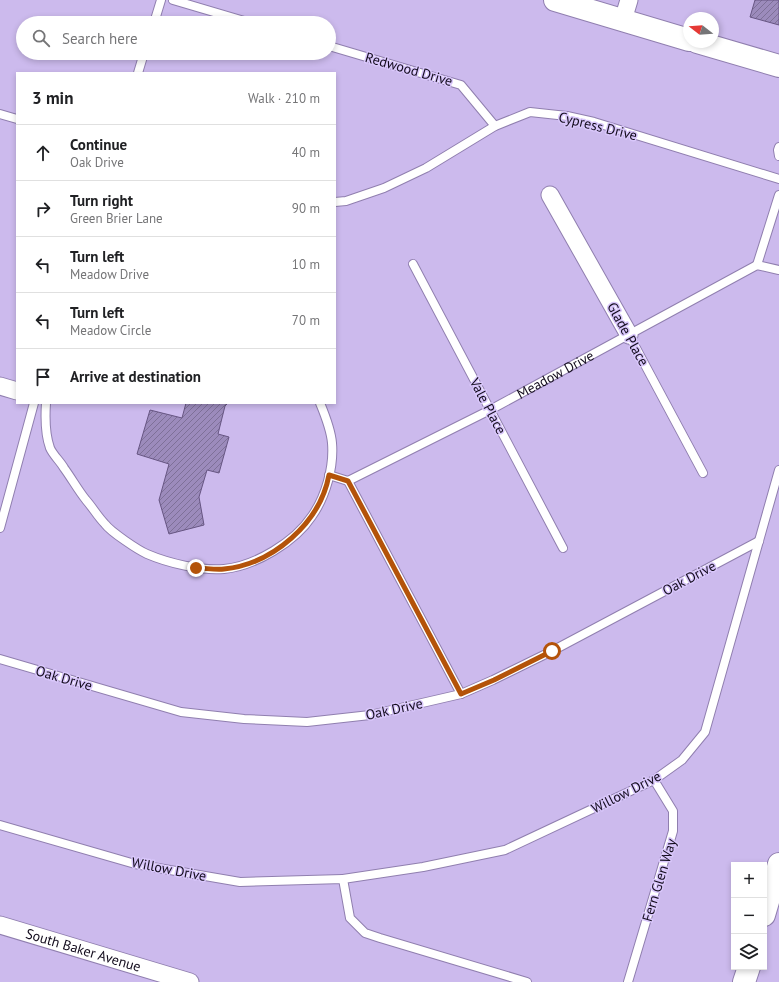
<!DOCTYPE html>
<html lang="en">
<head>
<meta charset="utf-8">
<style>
  :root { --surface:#fff; --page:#f6f6f6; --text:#202124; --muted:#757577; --line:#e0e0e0 }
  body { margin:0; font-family:"PT Sans",sans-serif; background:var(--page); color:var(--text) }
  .controls { position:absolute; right:12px; bottom:12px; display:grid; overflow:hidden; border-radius:0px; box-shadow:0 2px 6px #0003 }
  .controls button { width:36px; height:36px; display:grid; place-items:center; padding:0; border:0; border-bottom:1px solid var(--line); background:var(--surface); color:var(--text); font:20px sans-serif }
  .compass { position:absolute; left:683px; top:12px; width:36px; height:36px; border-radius:50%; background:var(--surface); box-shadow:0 2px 6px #0003; rotate:287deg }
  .stop { position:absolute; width:12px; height:12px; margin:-9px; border:3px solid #b45309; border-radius:50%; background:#fff }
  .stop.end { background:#b45309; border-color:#fff; box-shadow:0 1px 4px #0008 }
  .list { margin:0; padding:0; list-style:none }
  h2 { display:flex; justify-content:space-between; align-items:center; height:52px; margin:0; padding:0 16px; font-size:17px }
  h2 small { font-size:13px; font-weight:400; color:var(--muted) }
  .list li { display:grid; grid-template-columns:26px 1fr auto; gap:12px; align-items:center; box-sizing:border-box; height:56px; padding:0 16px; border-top:1px solid var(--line) }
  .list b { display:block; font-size:15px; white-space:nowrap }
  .list p { margin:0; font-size:13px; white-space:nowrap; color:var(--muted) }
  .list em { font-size:13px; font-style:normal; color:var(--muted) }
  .icon { flex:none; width:22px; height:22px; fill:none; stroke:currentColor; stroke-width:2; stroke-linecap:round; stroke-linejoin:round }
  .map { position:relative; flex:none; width:779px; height:982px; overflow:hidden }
  .search { position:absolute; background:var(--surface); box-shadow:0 2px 6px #0003; left:16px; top:16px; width:320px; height:44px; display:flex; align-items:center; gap:10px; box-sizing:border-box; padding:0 14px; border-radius:22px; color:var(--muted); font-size:15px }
  .panel { position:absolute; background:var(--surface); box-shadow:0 2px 6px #0003; left:16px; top:72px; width:320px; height:332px; border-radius:0px }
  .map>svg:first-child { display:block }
</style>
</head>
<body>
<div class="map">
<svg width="779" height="982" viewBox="0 0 779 982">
  <defs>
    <pattern id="building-hatch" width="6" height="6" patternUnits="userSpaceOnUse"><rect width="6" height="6" fill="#9c8bbc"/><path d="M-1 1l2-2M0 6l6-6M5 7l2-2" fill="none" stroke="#7e7098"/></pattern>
  </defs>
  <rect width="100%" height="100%" fill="#ccbaed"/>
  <path fill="url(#building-hatch)" stroke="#665582" d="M755 0H779V25L750 17Z
    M186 403H228L225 406 218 434 229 437 219 473 207 470 199 497 204 525 169 534 159 500 169 464 137 454 150 410 182 418Z"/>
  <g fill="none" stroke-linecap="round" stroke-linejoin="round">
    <defs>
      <g id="service">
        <path d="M173 0 251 23"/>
        <path d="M154 23 161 0"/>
        <path d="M329 46 461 85 495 126"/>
        <path d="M138 73 144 53"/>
        <path d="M0 114 17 119"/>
        <path d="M779 147 778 150 779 156"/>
        <path d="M335 202 346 201 384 188 426 168 495 126 530 112 567 116 594 122 779 179"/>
        <path d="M413 264 563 548"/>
        <path d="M757 265 779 195"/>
        <path d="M629 335 703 473"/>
        <path d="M46 403C45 418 45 434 50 448 53 455 60 461 64 468 72 479 78 490 86 500 93 508 98 517 105 524 111 532 138 550 147 554 168 563 201 571 224 569 255 566 295 542 312 516 326 496 334 467 332 443 331 431 325 415 320 403"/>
        <path id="s1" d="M329 475 348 481 490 410 757 265 779 270"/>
        <path d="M348 481 461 694"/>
        <path d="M0 528 34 403"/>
        <path d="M0 659 181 712 244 719 307 722 370 715 461 694 493 680 552 651 759 541"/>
        <path d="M0 825 135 864 240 882 343 879 350 918 365 933 380 938 527 982"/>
        <path d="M343 879 423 867 505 850 654 780 682 760 705 732 779 470"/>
        <path d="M628 982 673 831V811L654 780"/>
      </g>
      <g id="minor">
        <path d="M623 20 629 0"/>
        <path d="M550 195 629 335"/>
        <path d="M0 386 17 391"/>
        <path id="s2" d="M0 925 190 982"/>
      </g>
      <path id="secondary" d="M555 0 689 40
        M697 42 779 66
        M764 915 779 864
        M744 982 749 967"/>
    </defs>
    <use href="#service" stroke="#907faf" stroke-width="10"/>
    <use href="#minor" stroke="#907faf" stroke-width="19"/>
    <use href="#secondary" stroke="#907faf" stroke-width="24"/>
    <use href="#service" stroke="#fff" stroke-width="8"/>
    <use href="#minor" stroke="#fff" stroke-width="17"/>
    <use href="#secondary" stroke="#fff" stroke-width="22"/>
  </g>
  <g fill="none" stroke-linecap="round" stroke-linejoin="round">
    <path stroke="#b45309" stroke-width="5" d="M196 568C205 568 215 570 224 569 273 564 320 523 329 475L348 481 461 694 494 680 552 651"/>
  </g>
  <g text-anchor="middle" stroke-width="3" stroke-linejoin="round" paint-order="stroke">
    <g font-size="14" fill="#120b1c" stroke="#d9c7fb">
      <text transform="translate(409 69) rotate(16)" y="5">Redwood Drive</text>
      <text transform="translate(598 126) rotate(14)" y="5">Cypress Drive</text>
      <text transform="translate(628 334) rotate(61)" y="5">Glade Place</text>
      <text dy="5" stroke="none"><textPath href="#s1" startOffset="253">Meadow Drive</textPath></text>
      <text transform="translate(488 406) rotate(62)" y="5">Vale Place</text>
      <text transform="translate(689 578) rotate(-28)" y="5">Oak Drive</text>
      <text transform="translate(64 678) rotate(16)" y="5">Oak Drive</text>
      <text transform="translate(394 709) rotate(-12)" y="5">Oak Drive</text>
      <text transform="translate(626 792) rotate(-27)" y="5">Willow Drive</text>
      <text transform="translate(169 869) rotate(11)" y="5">Willow Drive</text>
      <text transform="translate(659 880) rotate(-73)" y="5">Fern Glen Way</text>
      <text dy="5" stroke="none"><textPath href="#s2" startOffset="87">South Baker Avenue</textPath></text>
    </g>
  </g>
</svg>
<div class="controls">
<button>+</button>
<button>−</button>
<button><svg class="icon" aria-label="layers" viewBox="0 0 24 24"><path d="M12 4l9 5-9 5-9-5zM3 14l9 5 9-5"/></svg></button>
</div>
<svg class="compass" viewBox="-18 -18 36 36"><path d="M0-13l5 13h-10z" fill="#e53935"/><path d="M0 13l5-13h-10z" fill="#757577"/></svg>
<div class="stop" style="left:552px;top:651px"></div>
<div class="stop end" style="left:196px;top:568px"></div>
<div class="search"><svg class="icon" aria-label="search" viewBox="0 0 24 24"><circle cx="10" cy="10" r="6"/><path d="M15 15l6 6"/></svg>Search here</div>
<section class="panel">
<h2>3 min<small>Walk · 210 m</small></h2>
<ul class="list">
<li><svg class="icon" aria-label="ahead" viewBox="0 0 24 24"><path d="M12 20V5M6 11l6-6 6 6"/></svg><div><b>Continue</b><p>Oak Drive</p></div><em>40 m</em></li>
<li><svg class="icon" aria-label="right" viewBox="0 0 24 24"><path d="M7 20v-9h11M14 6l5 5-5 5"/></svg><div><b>Turn right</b><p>Green Brier Lane</p></div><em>90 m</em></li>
<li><svg class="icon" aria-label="left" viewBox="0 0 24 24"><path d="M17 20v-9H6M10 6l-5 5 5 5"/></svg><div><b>Turn left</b><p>Meadow Drive</p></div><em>10 m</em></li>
<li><svg class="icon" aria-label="left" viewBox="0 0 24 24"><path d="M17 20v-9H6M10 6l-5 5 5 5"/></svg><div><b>Turn left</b><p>Meadow Circle</p></div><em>70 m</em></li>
<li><svg class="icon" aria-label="arrive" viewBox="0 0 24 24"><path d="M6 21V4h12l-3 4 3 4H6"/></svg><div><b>Arrive at destination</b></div></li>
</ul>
</section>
</div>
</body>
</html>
